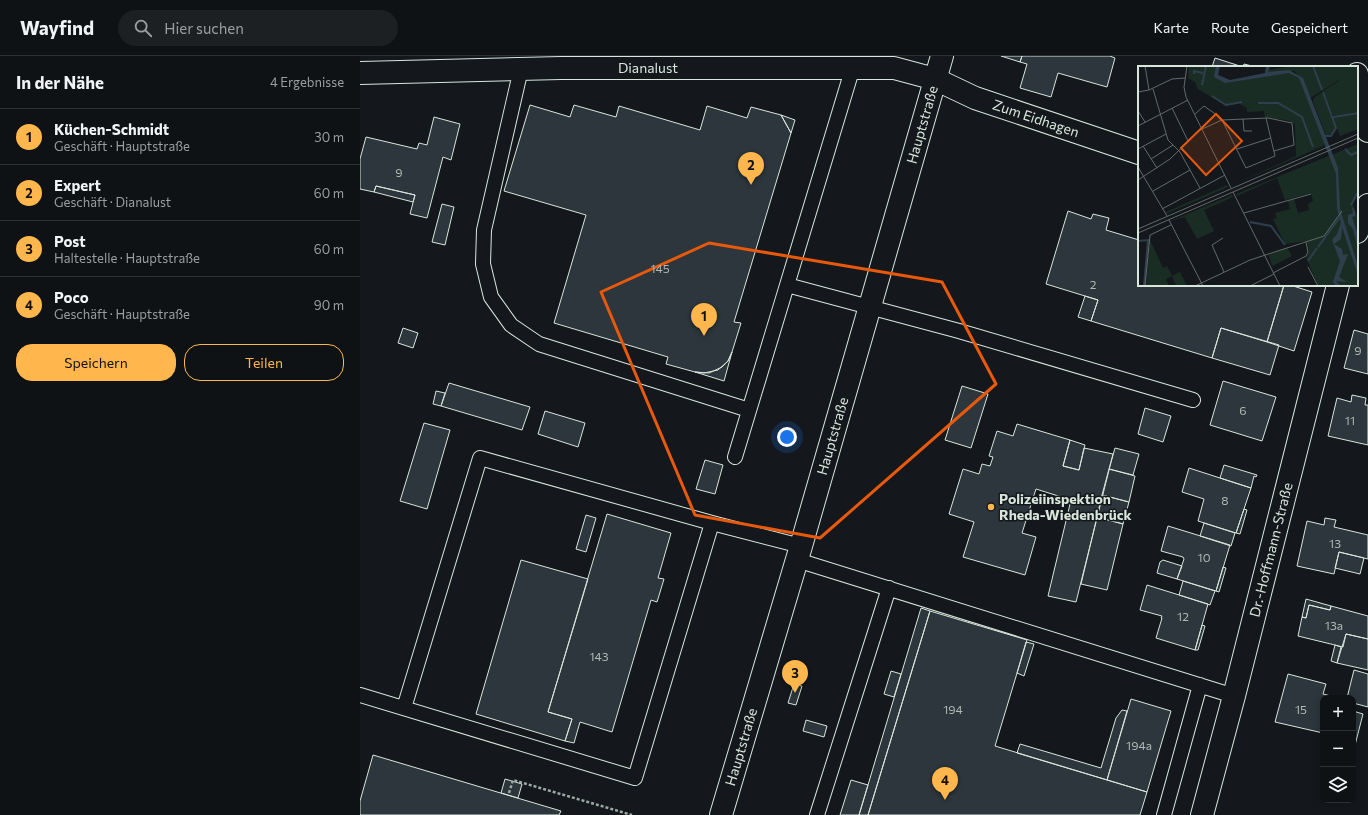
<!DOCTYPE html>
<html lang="de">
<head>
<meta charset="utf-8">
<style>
  :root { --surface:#0f1215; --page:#1d2022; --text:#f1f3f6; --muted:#9b9ea0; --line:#2f3234; --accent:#ffb74d }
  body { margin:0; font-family:Commissioner,sans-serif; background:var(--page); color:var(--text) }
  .controls { position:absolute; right:12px; bottom:12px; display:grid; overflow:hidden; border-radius:8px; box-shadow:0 2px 10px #0003 }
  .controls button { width:36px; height:36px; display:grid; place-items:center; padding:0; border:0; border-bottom:1px solid var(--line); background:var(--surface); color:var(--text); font:20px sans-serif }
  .you { position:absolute; left:427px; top:381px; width:14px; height:14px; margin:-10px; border:3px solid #fff; border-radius:50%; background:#1a73e8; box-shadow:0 0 0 6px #1a73e833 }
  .badge { display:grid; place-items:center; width:26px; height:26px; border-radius:50%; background:var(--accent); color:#111; font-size:13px; font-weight:700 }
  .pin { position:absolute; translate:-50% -33px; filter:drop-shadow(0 1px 2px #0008) }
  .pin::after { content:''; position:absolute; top:21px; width:14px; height:12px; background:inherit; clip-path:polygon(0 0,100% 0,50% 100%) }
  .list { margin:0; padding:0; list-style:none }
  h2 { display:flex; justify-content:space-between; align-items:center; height:52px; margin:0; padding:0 16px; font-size:17px }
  h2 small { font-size:13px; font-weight:400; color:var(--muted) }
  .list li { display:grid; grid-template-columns:26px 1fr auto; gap:12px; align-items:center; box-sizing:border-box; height:56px; padding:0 16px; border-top:1px solid var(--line) }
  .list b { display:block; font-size:15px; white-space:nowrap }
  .list p { margin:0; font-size:13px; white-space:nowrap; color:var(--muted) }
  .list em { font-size:13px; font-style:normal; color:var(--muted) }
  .actions { display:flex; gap:8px; padding:12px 16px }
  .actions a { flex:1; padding:9px 0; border:1px solid var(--accent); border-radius:16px; text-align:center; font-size:14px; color:var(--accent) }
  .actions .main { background:var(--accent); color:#111 }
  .icon { flex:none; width:22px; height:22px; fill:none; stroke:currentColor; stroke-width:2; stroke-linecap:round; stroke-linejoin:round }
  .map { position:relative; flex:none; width:1008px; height:759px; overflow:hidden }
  header { display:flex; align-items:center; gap:24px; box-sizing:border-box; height:56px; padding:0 20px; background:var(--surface); border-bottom:1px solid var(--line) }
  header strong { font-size:19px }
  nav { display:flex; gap:22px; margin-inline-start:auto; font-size:14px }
  .search { width:280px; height:36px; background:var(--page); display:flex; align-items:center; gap:10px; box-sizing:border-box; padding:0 14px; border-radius:22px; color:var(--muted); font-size:15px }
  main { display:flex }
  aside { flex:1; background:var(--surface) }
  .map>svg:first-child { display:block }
</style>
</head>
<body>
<header>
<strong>Wayfind</strong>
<div class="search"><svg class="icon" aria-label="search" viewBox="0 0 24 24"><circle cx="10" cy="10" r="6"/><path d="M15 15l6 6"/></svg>Hier suchen</div>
<nav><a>Karte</a><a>Route</a><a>Gespeichert</a></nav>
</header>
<main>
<aside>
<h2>In der Nähe<small>4 Ergebnisse</small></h2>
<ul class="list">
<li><span class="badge">1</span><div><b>Küchen-Schmidt</b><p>Geschäft · Hauptstraße</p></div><em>30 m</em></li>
<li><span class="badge">2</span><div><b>Expert</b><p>Geschäft · Dianalust</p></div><em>60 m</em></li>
<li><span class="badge">3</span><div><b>Post</b><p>Haltestelle · Hauptstraße</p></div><em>60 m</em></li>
<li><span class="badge">4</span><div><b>Poco</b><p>Geschäft · Hauptstraße</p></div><em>90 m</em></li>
</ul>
<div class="actions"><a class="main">Speichern</a><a>Teilen</a></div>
</aside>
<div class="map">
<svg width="1008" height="759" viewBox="0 0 1008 759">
  <rect width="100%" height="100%" fill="#14181c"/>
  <path fill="#2c363c" stroke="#d8e6dc" d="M641 0H662L660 6Z
    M662 0H750L755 2 747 31 698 17 691 41 660 32 667 8 660 6Z
    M855 2 883 11 884 8 896 11H852Z
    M170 49 210 61 214 49 256 61 259 50 340 74 347 50 387 62 391 51 421 59 431 77 374 266 381 267 372 296 368 305 362 311 349 317 335 316 306 308 308 301 194 267 226 159 144 135Z
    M421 59 435 64 431 77Z
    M74 61 100 68 91 104 83 101 67 162 50 158 55 139 16 130 14 136 0 133V103L6 81 57 93 59 87 67 89Z
    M16 130 55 139 53 146 14 136Z
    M82 148 94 151 85 189 72 186Z
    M708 155 731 163 733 158 749 162 746 174 779 184V229H924L907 286 861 272 852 302 731 265 738 244 686 228Z
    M924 229H930L952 236 934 295 907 286Z
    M725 240 738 244 731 265 718 261Z
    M43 272 58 277 53 292 38 287Z
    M861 272 919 289 910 319 852 302Z
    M994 274 1008 278V318L984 312Z
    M372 296 364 325 335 316 344 317 358 314 368 305Z
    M863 325 916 341 902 385 850 369Z
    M89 327 170 351 162 374 81 350Z
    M602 330 628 338 611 392 585 384Z
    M76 335 85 337 81 350 73 348Z
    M992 339 1006 342 1005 349H1008V389L968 380 977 342 991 346Z
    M785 352 811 360 803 386 778 378Z
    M185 355 225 367 218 391 178 378Z
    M64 367 90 374 67 453 40 445Z
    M657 368 710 384 703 410 719 414 724 392 753 398 716 546 688 540 711 444 676 433 662 477 676 481 665 519 603 501 614 466 589 458 603 413 619 418 622 408 630 410 633 401 629 400 637 375 653 380Z
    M710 384 725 389 719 414 703 410Z
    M755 392 779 398 773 419 749 413Z
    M345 404 363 409 355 438 336 433Z
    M864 409 897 419 896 421 894 420 891 432 860 422Z
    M829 412 891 432 876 477 838 465 844 443 822 436Z
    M749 413 775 420 769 446 742 439Z
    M742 439 769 446 763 468 737 461Z
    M884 453 887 454 880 478 876 477Z
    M247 458 311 477 298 522 304 523 297 546 291 544 252 676 220 666 214 687 205 685 212 663 188 656Z
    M226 459 236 462 226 496 216 493Z
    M737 461 763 468 747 534 721 528Z
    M965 462 976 464 974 471 1008 479V503L979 496 974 518 937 510 947 465 964 469Z
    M844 467 875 477 871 490 840 480Z
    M808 470 870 489 856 535 817 523 824 503 823 501 801 495Z
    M979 496 1004 502 1000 518 975 512Z
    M161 504 228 523 188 656 212 663 205 685 116 658Z
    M803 504 822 510 817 523 797 517 800 506Z
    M863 511 866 512 859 536 856 535Z
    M823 525 855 535 850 549 819 539Z
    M787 529 848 548 835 594 796 582 802 562H801L802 560 780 554Z
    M946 543 971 550 970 554 949 549 946 562 942 561Z
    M949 549 970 554 971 550 1008 560V583L986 578 983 591 938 580 942 561 946 562Z
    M561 552 570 555 508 759H499Z
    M570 555 667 584 635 690 787 736 780 759H508Z
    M842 569 845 570 838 594H835Z
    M986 578 1008 583V614L977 607Z
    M666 586 674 588 664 620 657 617Z
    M975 589 981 591 977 607 971 605Z
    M994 614 1008 618V651L993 647V642H987Z
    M531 615 541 618 534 641 524 638Z
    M928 618 966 628 963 638 979 642H963V677L915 666Z
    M434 628 442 630 436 649 428 647Z
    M771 643 811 655 787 736 747 724Z
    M762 654 767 655 747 724 657 697 660 688 741 712 756 662Z
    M993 655 1003 658 993 697Z
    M446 664 467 670 464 681 443 675Z
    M13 699 201 755 199 759H0V745Z
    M145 723 162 728 158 742 141 737Z
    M491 724 508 729 499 759H480Z"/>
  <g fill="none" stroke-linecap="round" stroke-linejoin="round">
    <defs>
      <path id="service" d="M161 13 124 174 123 208 131 241 151 269 179 288 389 354
        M427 229 599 275 833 344
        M375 401 493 11
        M437 504 874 640
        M0 639 275 722 352 467
        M44 652 120 402 352 467 441 490
        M457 759 529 532
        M804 759 840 629"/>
      <g id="minor">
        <path id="s1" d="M0 17 201 12H534L575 23 615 42 779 97"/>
        <path d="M997 18 1008 75"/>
        <path d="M997 176 1008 149"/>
        <path id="s2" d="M842 759 874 640 978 229"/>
      </g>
      <g id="tertiary">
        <path id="s3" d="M361 759 441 490 582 0"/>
      </g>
    </defs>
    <use href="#service" stroke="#d8e6dc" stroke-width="16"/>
    <use href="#minor" stroke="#d8e6dc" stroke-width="24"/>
    <use href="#tertiary" stroke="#d8e6dc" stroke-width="24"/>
    <path stroke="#9da8a2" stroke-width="2.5" stroke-dasharray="3 2" stroke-linecap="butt" d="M149 737 153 724 272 759"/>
    <use href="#service" stroke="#14181c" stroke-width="14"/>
    <use href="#minor" stroke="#14181c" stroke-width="22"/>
    <use href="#tertiary" stroke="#14181c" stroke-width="22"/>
  </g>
  <path fill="none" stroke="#e8590c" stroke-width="3" stroke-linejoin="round" d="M349 187 582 226 636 328 460 482 335 459 241 236Z"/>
  <circle fill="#ffb74d" stroke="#14181c" stroke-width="1.5" cx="631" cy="451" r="4"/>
  <g text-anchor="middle" stroke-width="3" stroke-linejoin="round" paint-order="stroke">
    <g font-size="12" fill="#adbab4">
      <text x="39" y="121">9</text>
      <text x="300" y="217">145</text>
      <text x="733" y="233">2</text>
      <text x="998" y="299">9</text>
      <text x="883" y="359">6</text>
      <text x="990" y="369">11</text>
      <text x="865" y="449">8</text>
      <text x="975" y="492">13</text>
      <text x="844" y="506">10</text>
      <text x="823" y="565">12</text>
      <text x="974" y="574">13a</text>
      <text x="239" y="605">143</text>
      <text x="593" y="658">194</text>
      <text x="941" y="658">15</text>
      <text x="779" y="694">194a</text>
    </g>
    <g font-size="14" fill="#d8e6dc" stroke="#14181c">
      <text dy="5" stroke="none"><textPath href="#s1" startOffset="288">Dianalust</textPath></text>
      <text dy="5" stroke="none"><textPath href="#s1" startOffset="685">Zum Eidhagen</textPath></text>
      <text dy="5" stroke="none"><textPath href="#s3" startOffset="719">Hauptstraße</textPath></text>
      <text dy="5" stroke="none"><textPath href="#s3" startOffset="395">Hauptstraße</textPath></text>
      <text dy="5" stroke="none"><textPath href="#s2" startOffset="274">Dr.-Hoffmann-Straße</textPath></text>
      <text dy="5" stroke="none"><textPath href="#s3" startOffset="71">Hauptstraße</textPath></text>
    </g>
    <g font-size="14" font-weight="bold" fill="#d8e6dc" stroke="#14181c" text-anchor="start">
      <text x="639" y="448">Polizeiinspektion<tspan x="639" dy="16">Rheda-Wiedenbrück</tspan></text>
    </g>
  </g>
  <g transform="translate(778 10)">
    <rect width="220" height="220" fill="#14181c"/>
    <path d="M51 0H80L78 10 89 15 152 6 161 10 187 79 93 120 158 90 157 58 149 54 127 52 126 45 109 46V42L100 37 88 40 60 23 57 16 50 12ZM132 0V4L152 0H200L201 14 172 32 166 15 156 5 129 7ZM200 0H220V46L195 50 185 25 201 15ZM184 26 194 51 220 47V63L202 70 198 60 196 67 188 70 175 35 176 32ZM220 78V128L214 136 220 151V220H180L168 191 171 186 169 175 147 178 135 153 139 152 137 147 152 143 150 135 156 133 160 147 171 144 170 138 175 135 173 127 147 134 139 112 99 130 98 128ZM89 119 90 121 28 148V146ZM94 129 95 131 66 144 76 165 59 173 47 151 33 155ZM12 174 25 202 29 200 34 210 42 206 49 220H38L34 210 28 213 31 220H8ZM149 181 154 190 134 200 131 189Z" fill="#1a2d24"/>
    <path d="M78 0H82L80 9 92 14 127 7 128 0H132L130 6 151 4 165 12 200 102 202 143 220 200V220L219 206 204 161 203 173 196 178 204 183 205 189 210 188 201 211 209 216 198 215 202 219 209 220H198L195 216 202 195 194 174 199 168 203 157 199 142 198 108 161 12 151 7 87 17 76 11ZM213 139 217 146V150L214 151 219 166 220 183 215 163 210 157V149L215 147Z" fill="#2f3f4d"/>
    <path fill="none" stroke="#2f3f4d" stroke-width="2" d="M175 0 184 24M56 8V5L65 7M64 19 68 0M185 26 198 62 193 70H187M74 30 88 39 104 36M120 37H140L164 51 175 81M195 51 220 47M207 83 213 89 220 86M213 139 220 126M112 156 133 160 147 179M0 175 10 174 6 220M180 181 202 151M170 195 179 182"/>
    <path fill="none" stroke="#626a69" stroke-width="1" d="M7 0 11 24M49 0 46 21 48 31 93 122M15 23 30 74 42 86 62 122M0 26 11 24 34 13 47 12M34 42 50 75M0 45 7 56M57 48 66 40 83 52 108 102 137 90 128 52M105 53 106 65H114M0 60 50 34M5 80 19 102M0 83 28 68M99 83 133 72M13 93 35 79M0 101 29 150M0 114 32 93 62 64 84 54 130 52 154 57 156 79 136 85M15 125 52 104M95 126 142 220M24 143 87 109M106 147 173 128M31 154 65 220M0 163 220 68M0 167 220 72M85 172 74 179 86 206M170 201 180 220M135 207 168 190 170 186 168 176M7 220 12 169 33 159M57 220 112 194 186 170 204 145M112 220 136 208"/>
    <path fill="#e8590c" fill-opacity="0.15" stroke="#e8590c" stroke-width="2" d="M78 48 104 75 68 109 43 82Z"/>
    <rect width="220" height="220" fill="none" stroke="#d8e6dc" stroke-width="2"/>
  </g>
</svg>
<div class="controls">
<button>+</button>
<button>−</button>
<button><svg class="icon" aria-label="layers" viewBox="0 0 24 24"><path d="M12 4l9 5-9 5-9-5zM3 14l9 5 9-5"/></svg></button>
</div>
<div class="you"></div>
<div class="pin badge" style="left:344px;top:280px">1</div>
<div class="pin badge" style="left:391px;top:129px">2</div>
<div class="pin badge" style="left:435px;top:637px">3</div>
<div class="pin badge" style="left:585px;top:744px">4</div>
</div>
</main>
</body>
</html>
